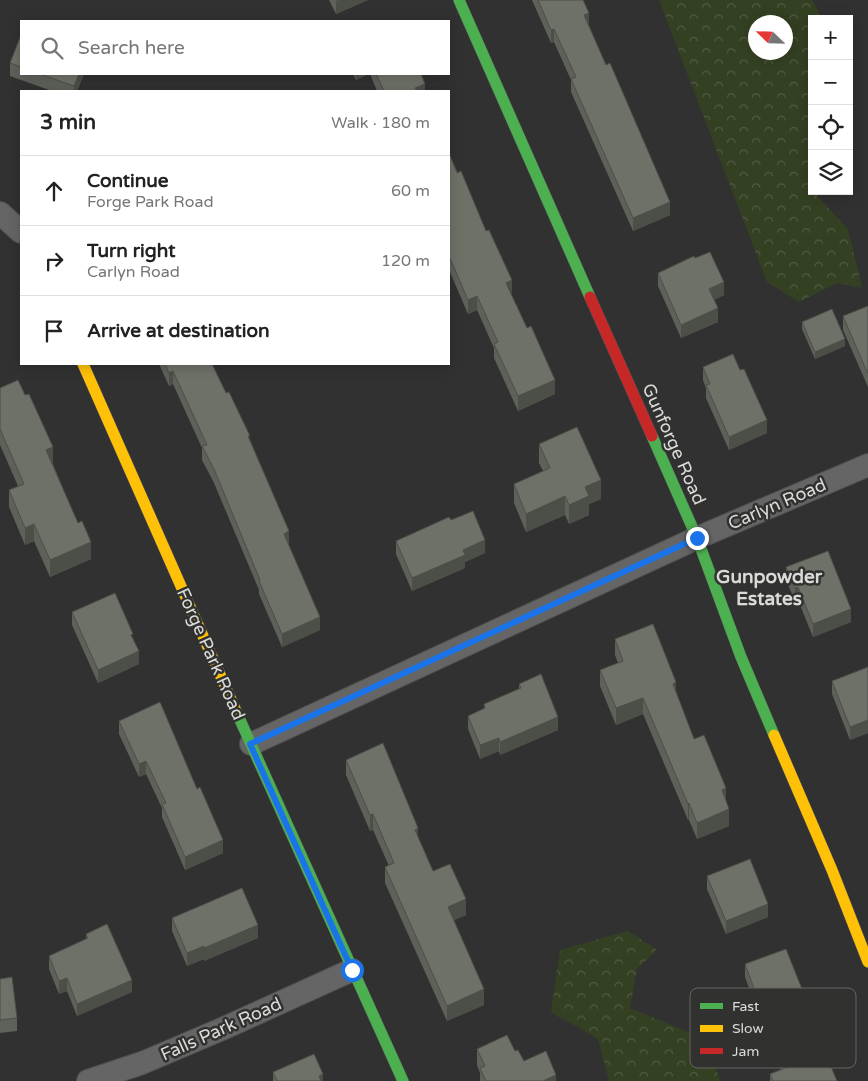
<!DOCTYPE html>
<html lang="en">
<head>
<meta charset="utf-8">
<style>
  :root { --surface:#fff; --page:#f6f6f6; --text:#222; --muted:#767676; --line:#e0e0e0 }
  body { margin:0; font-family:"Varela Round",sans-serif; background:var(--page); color:var(--text) }
  .controls { position:absolute; right:15px; top:15px; display:grid; overflow:hidden; border-radius:0px; box-shadow:0 2px 12px #0003 }
  .controls button { width:45px; height:45px; display:grid; place-items:center; padding:0; border:0; border-bottom:1px solid var(--line); background:var(--surface); color:var(--text); font:25px sans-serif }
  .compass { position:absolute; left:748px; top:15px; width:45px; height:45px; border-radius:50%; background:var(--surface); box-shadow:0 2px 12px #0003; rotate:293deg }
  .stop { position:absolute; width:15px; height:15px; margin:-11px; border:4px solid #1a73e8; border-radius:50%; background:#fff }
  .stop.end { background:#1a73e8; border-color:#fff; box-shadow:0 1px 5px #0008 }
  .list { margin:0; padding:0; list-style:none }
  h2 { display:flex; justify-content:space-between; align-items:center; height:65px; margin:0; padding:0 20px; font-size:21px }
  h2 small { font-size:16px; font-weight:400; color:var(--muted) }
  .list li { display:grid; grid-template-columns:32px 1fr auto; gap:15px; align-items:center; box-sizing:border-box; height:70px; padding:0 20px; border-top:1px solid var(--line) }
  .list b { display:block; font-size:19px; white-space:nowrap }
  .list p { margin:0; font-size:16px; white-space:nowrap; color:var(--muted) }
  .list em { font-size:16px; font-style:normal; color:var(--muted) }
  .icon { flex:none; width:28px; height:28px; fill:none; stroke:currentColor; stroke-width:2; stroke-linecap:round; stroke-linejoin:round }
  .map { position:relative; flex:none; width:868px; height:1081px; overflow:hidden }
  .search { position:absolute; background:var(--surface); box-shadow:0 2px 12px #0003; left:20px; top:20px; width:430px; height:55px; display:flex; align-items:center; gap:12px; box-sizing:border-box; padding:0 18px; border-radius:0px; color:var(--muted); font-size:19px }
  .panel { position:absolute; background:var(--surface); box-shadow:0 2px 12px #0003; left:20px; top:90px; width:430px; height:275px; border-radius:0px }
  .map>svg:first-child { display:block }
</style>
</head>
<body>
<div class="map">
<svg width="868" height="1081" viewBox="0 0 868 1081">
  <defs>
    <pattern id="forest-crowns" width="20" height="18" patternUnits="userSpaceOnUse" patternTransform="scale(1.25)"><rect width="20" height="18" fill="#344022"/><path d="M2 6a3 3 0 1 1 6 0M12 15a3 3 0 1 1 6 0" fill="none" stroke="#515b42"/></pattern>
  </defs>
  <rect width="100%" height="100%" fill="#313131"/>
  <path fill="url(#forest-crowns)" fill-rule="evenodd" d="M659 0H812L818 10 821 19H812V191H817V196L848 229 862 288 837 283 799 302 767 282ZM756 22H786V52H756Z
    M628 931 657 950 637 969 630 1008 693 1034 719 1075 720 1081H609L598 1039 551 1012 560 950Z"/>
  <g fill="none" stroke-linecap="round" stroke-linejoin="round">
    <defs>
      <path id="street" d="M0 213 21 232
        M251 744 697 538 868 465
        M88 1081 142 1063 222 1029 352 970"/>
      <path id="fast" d="M459 0 590 297
        M652 436 697 538 741 657 774 735
        M236 711 403 1081"/>
      <path id="slow" d="M83 364 236 711
        M774 735 832 870 868 962"/>
      <path id="jam" d="M590 297 652 436"/>
    </defs>
    <use href="#street" stroke="#505050" stroke-width="24"/>
    <use href="#fast" stroke="#505050" stroke-width="12"/>
    <use href="#slow" stroke="#505050" stroke-width="12"/>
    <use href="#jam" stroke="#505050" stroke-width="12"/>
    <use href="#street" stroke="#646564" stroke-width="22"/>
    <use href="#fast" stroke="#4caf50" stroke-width="11"/>
    <use href="#slow" stroke="#ffc107" stroke-width="11"/>
    <use href="#jam" stroke="#c62828" stroke-width="11"/>
  </g>
  <path fill="#5e6159" d="M329 0H368L336 14Z
    M532 0H583L589 26 670 215 633 231 571 92V80L554 42 551 43Z
    M21 35V74H84L77 91H52L10 76V63Z
    M353 74H369L356 80Z
    M370 74H421L425 91H377Z
    M449 153 555 394 518 411 494 358V348L477 310 468 314 449 270Z
    M658 273 724 295 714 300 718 322 681 338 658 286Z
    M868 306V387L843 330V316Z
    M802 322 845 346 815 359 802 329Z
    M159 364H212L226 393 250 440 289 544 288 545 320 630 282 647 259 594V590L214 483 202 460V448L173 384 169 386Z
    M703 367 767 433 729 450 706 398V388L703 380Z
    M0 388 53 464 91 559 50 577 34 541 25 545 9 507V490L18 486 0 445Z
    M539 444 601 499 589 504V515L569 524 565 515 526 532 514 503V484L543 471 539 463Z
    M451 520 485 553 465 562V568L412 591 396 554V541Z
    M786 567 851 622 813 637 798 600 795 601 786 580Z
    M72 612 133 639 139 664 98 683 72 625Z
    M615 639 676 692 694 739 726 802 729 826 697 839 689 820H688L643 714 616 725 600 686V670L618 663 615 655Z
    M868 667V733L850 740 832 694V681Z
    M519 684 558 730 500 755 499 751 480 759 468 729V716L484 709V704L519 689Z
    M119 721 223 853 185 870 162 817V808L146 774 139 777 119 734Z
    M346 760 418 838 433 871 466 915 454 920 484 1005 447 1021 385 883V867L389 866 373 830 370 831 346 775Z
    M707 876 768 917 726 934 707 889Z
    M172 918 258 938 204 961V959L187 966 172 931Z
    M86 934 132 992 77 1016 67 991 59 994 49 969V956L86 939Z
    M745 964 804 1007 762 1023 745 977Z
    M0 979 17 1018V1031L0 1033Z
    M778 1045 829 1062 837 1081H770V1074L781 1070 778 1063Z
    M477 1049 515 1051 524 1061 556 1081H480V1073L477 1065Z
    M273 1072 323 1081H273Z"/>
  <path fill="#4c4f48" d="M339 0H368L336 14V1Z
    M589 13V26L584 15Z
    M554 29V42L551 43V30Z
    M79 74H84L77 91H74V86Z
    M356 74H369L356 80Z
    M425 84V91H415V88Z
    M670 202V215L633 231V218Z
    M512 280V294L506 283Z
    M724 282V295L709 302V289Z
    M477 296V310L468 314V300Z
    M718 308V322L681 338V325Z
    M845 339V346L815 359V352Z
    M173 371V384L169 386V373Z
    M555 380V394L518 411V396Z
    M767 420V433L729 450V437Z
    M53 447V464L46 466V450Z
    M601 480V499L589 504V515L569 524V505L585 487Z
    M565 496V515L526 532V514Z
    M34 524V541L25 545V528Z
    M289 531V544L284 547V534Z
    M485 540V553L465 562V568L412 591V578L463 550Z
    M91 542V559L50 577V560Z
    M798 587V600L795 601V588Z
    M851 609V622L813 637V624Z
    M320 617V630L282 647V634Z
    M139 651V664L98 683V670Z
    M676 682V699L673 684Z
    M643 698V714L616 725V708Z
    M558 717V730L500 755V742Z
    M868 720V733L850 740V727Z
    M499 738V751L480 759V745Z
    M146 761V774L139 777V764Z
    M726 788V805L722 790Z
    M689 803V820H688V804Z
    M729 809V826L697 839V823Z
    M373 814V830L370 831V815Z
    M418 828V843L415 830Z
    M223 840V853L185 870V857Z
    M466 899V915L448 922V907Z
    M768 904V917L726 934V921Z
    M258 925V938L204 961V948Z
    M204 946V959L187 966V953Z
    M67 978V991L59 994V981Z
    M132 980V992L77 1016V1004Z
    M484 989V1005L447 1021V1006Z
    M804 994V1007L762 1023V1010Z
    M829 1048V1067L824 1050Z
    M323 1074V1081H319V1076Z
    M556 1075V1081H543Z"/>
  <path fill="#6d7167" stroke="#4c4f48" d="M538 0H583L589 13 584 15 606 65 610 63 670 202 633 218 571 79 576 77 554 29 551 30Z
    M21 35V67L10 63Z
    M40 74H79L74 86Z
    M376 74H421L425 84 415 88 417 91H384Z
    M449 153 457 173 461 171 486 231 489 230 512 280 506 283 527 328 531 326 555 380 518 396 494 344 498 342 477 296 468 300 449 256Z
    M710 252 724 282 709 289 718 308 681 325 658 273 694 256 695 258Z
    M868 306V374L843 316Z
    M832 309 845 339 815 352 802 322Z
    M733 354 740 370 744 369 767 420 729 437 706 385 710 384 703 367Z
    M165 364H212L226 393 229 392 250 436H248L289 531 284 534 320 617 282 634 259 581 260 580 214 469 202 446 207 445 173 371 169 373Z
    M18 380 25 395 29 394 53 447 46 450 78 523 82 521 91 542 50 560 34 524 25 528 9 490 24 484 0 429V388Z
    M577 427 601 480 585 487 589 496 569 505 565 496 526 514 514 484 550 468 539 444Z
    M473 511 485 540 463 550 465 555 412 578 396 541 449 517 451 520Z
    M828 551 851 609 813 624 798 587 795 588 786 567Z
    M115 593 133 634 131 635 139 651 98 670 72 612Z
    M653 624 676 682 673 684 694 739 704 735 726 788 722 790 729 809 697 823 689 803 688 804 643 698 616 708 600 670 623 661 615 639Z
    M868 667V720L850 727 832 681Z
    M541 674 558 717 500 742 499 738 480 745 468 716 485 708 484 704 521 688 519 684Z
    M160 702 197 789 200 787 223 840 185 857 162 804 166 803 146 761 139 764 119 721Z
    M383 743 418 828 415 830 433 871 450 864 466 899 448 907 484 989 447 1006 385 867 394 863 373 814 370 815 346 760Z
    M750 859 768 904 726 921 707 876Z
    M242 888 258 925 204 948V946L187 953 172 918Z
    M107 924 132 980 77 1004 67 978 59 981 49 956 88 938 86 934Z
    M786 949 804 994 762 1010 745 964Z
    M12 977 17 1018 0 1020V979Z
    M821 1027 829 1048 824 1050 837 1081H773L770 1074 788 1067 778 1045Z
    M507 1035 515 1051 518 1050 524 1061 546 1051 556 1075 543 1081H486L480 1068 485 1066 477 1049Z
    M314 1054 323 1074 319 1076 321 1081H277L273 1072Z"/>
  <g fill="none" stroke-linecap="round" stroke-linejoin="round">
    <path stroke="#1a73e8" stroke-width="6" d="M352 970 250 744 697 538"/>
  </g>
  <g text-anchor="middle" stroke-width="5" stroke-linejoin="round" paint-order="stroke">
    <g font-size="18" fill="#dbdcda" stroke="#313230">
      <text transform="translate(674 444) rotate(66)" y="6">Gunforge Road</text>
      <text transform="translate(777 504) rotate(-23)" y="6">Carlyn Road</text>
      <text transform="translate(211 654) rotate(66)" y="6">Forge Park Road</text>
      <text transform="translate(221 1029) rotate(-24)" y="6">Falls Park Road</text>
    </g>
    <g font-size="19" font-weight="bold" fill="#dadbd8" stroke="#313230">
      <text x="769" y="583">Gunpowder<tspan x="769" dy="22">Estates</tspan></text>
    </g>
  </g>
  <rect x="690" y="988" width="166" height="80" rx="8" fill="#313230" stroke="#646563" stroke-width="1"/>
  <rect x="700" y="1003" width="23" height="6" fill="#4caf50"/>
  <rect x="700" y="1025" width="23" height="7" fill="#ffc107"/>
  <rect x="700" y="1048" width="23" height="6" fill="#c62828"/>
  <g font-size="14" fill="#dbdcda">
    <text x="732" y="1011">Fast</text>
    <text x="732" y="1033">Slow</text>
    <text x="732" y="1056">Jam</text>
  </g>
</svg>
<div class="controls">
<button>+</button>
<button>−</button>
<button><svg class="icon" aria-label="locate" viewBox="0 0 24 24"><circle cx="12" cy="12" r="6"/><path d="M12 2v4M12 18v4M2 12h4M18 12h4"/></svg></button>
<button><svg class="icon" aria-label="layers" viewBox="0 0 24 24"><path d="M12 4l9 5-9 5-9-5zM3 14l9 5 9-5"/></svg></button>
</div>
<svg class="compass" viewBox="-18 -18 36 36"><path d="M0-13l5 13h-10z" fill="#e53935"/><path d="M0 13l5-13h-10z" fill="#767676"/></svg>
<div class="stop" style="left:352px;top:970px"></div>
<div class="stop end" style="left:697px;top:538px"></div>
<div class="search"><svg class="icon" aria-label="search" viewBox="0 0 24 24"><circle cx="10" cy="10" r="6"/><path d="M15 15l6 6"/></svg>Search here</div>
<section class="panel">
<h2>3 min<small>Walk · 180 m</small></h2>
<ul class="list">
<li><svg class="icon" aria-label="ahead" viewBox="0 0 24 24"><path d="M12 20V5M6 11l6-6 6 6"/></svg><div><b>Continue</b><p>Forge Park Road</p></div><em>60 m</em></li>
<li><svg class="icon" aria-label="right" viewBox="0 0 24 24"><path d="M7 20v-9h11M14 6l5 5-5 5"/></svg><div><b>Turn right</b><p>Carlyn Road</p></div><em>120 m</em></li>
<li><svg class="icon" aria-label="arrive" viewBox="0 0 24 24"><path d="M6 21V4h12l-3 4 3 4H6"/></svg><div><b>Arrive at destination</b></div></li>
</ul>
</section>
</div>
</body>
</html>
